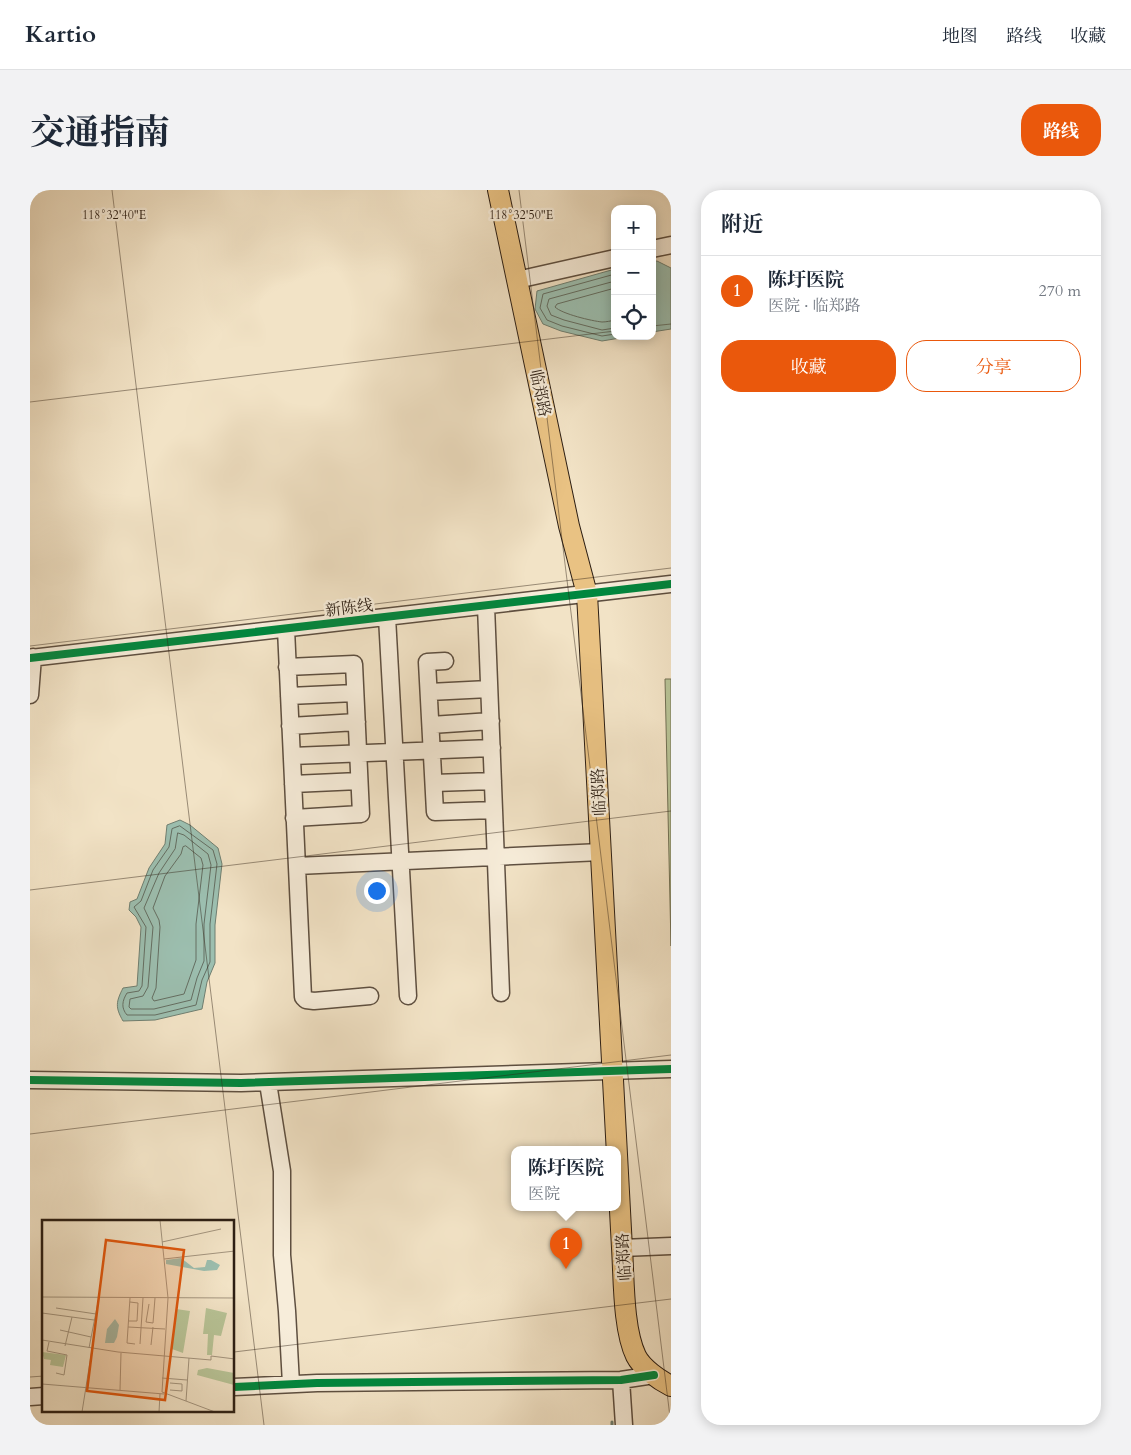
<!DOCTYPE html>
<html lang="zh">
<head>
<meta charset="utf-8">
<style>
  :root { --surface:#fff; --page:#f2f2f3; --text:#1f2937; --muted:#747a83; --line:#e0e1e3; --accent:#ea580c }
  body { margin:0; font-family:Cardo,"Noto Serif SC",serif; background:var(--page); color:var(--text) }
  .controls { position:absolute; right:15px; top:15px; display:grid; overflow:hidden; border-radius:10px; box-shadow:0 2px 12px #0003 }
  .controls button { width:45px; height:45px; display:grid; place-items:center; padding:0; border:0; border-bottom:1px solid var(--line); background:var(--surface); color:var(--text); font:25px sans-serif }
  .you { position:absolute; left:346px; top:700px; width:18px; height:18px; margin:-12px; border:4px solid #fff; border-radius:50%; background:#1a73e8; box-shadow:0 0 0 8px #1a73e833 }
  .badge { display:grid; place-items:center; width:32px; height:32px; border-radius:50%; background:var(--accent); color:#fff; font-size:16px; font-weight:700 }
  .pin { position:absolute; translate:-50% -41px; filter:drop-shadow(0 1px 2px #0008) }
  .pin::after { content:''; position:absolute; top:26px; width:18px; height:15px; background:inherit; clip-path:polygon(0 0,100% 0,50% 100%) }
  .popup { position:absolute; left:481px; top:956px; width:110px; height:65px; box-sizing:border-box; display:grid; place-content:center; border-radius:10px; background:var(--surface); filter:drop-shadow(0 1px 4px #0005); font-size:16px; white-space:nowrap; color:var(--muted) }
  .popup b { font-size:19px; color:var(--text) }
  .popup::after { content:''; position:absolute; left:50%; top:100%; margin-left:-10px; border:10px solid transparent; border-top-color:var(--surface) }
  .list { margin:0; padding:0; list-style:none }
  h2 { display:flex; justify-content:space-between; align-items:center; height:65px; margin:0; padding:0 20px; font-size:21px }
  h2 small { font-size:16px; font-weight:400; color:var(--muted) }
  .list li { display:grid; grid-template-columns:32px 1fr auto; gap:15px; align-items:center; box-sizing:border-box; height:70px; padding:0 20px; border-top:1px solid var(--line) }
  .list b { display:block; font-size:19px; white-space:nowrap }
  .list p { margin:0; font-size:16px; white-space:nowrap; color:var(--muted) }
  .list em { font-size:16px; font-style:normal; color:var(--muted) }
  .actions { display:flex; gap:10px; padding:15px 20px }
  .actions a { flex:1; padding:11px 0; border:1px solid var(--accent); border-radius:20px; text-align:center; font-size:18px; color:var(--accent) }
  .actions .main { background:var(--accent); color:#fff }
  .icon { flex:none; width:28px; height:28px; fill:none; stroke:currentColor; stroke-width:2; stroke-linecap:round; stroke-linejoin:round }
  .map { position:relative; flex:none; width:641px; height:1235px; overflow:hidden; border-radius:20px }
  header { display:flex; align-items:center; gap:30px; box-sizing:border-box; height:70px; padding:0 25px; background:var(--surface); border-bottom:1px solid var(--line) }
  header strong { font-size:24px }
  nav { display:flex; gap:28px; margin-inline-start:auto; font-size:18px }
  .intro { display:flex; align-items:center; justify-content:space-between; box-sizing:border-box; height:120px; padding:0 30px }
  h1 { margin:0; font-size:35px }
  .button { padding:12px 22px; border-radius:20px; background:var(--accent); color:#fff; font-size:18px; font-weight:700 }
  main { display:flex; gap:30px; padding:0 30px }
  aside { flex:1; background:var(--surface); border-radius:20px; box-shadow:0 2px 12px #0003 }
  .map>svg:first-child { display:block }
</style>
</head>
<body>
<header>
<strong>Kartio</strong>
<nav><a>地图</a><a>路线</a><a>收藏</a></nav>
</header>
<div class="intro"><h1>交通指南</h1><a class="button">路线</a></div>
<main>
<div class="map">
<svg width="641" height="1235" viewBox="0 0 641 1235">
  <rect width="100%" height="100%" fill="#f2e3c6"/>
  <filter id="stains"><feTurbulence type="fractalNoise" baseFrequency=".004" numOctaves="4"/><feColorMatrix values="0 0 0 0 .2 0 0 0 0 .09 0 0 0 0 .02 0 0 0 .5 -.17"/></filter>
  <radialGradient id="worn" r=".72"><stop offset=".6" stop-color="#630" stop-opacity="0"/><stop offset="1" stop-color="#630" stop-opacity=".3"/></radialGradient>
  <path fill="#b8c497" stroke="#727155" d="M635 489H641V756Z"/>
  <path fill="#9cbfb0" stroke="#6f7f71" d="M627 71 641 78V139L622 142V72Z
    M585 79V146H602L572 151 531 141 513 134 505 119 507 101Z
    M150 630 160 635 188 658 192 674 185 735V773L177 792 172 819 125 830 93 831C85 817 86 812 93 798L107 796 111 737 106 727 99 720 100 712 107 709 119 678 135 654 137 635Z"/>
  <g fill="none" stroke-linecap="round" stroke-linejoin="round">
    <path stroke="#646e62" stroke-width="1" d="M585 84 513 104 510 118 517 130 532 136 572 146 585 144
      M585 91 519 109 517 116 521 125 534 130 572 140 585 138
      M585 98 527 114 525 117C532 124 562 131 572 132 576 132 581 131 585 130
      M150 636 183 660 187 674 180 734V772L172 790 166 815 125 825H97C91 818 92 811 97 803L109 801 112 796 116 737 104 717 111 711 123 680 139 657 142 639Z
      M148 643 154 645 178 664 181 675 174 734V771L167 788 161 810 124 819H101L99 817 100 809 113 806 118 797 123 737 114 718 129 683 145 659Z
      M156 656 171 668 173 675 166 734V770L154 804 124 811 122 808 126 798 130 737 129 730 123 718 135 686 151 664 153 657Z"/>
    <path stroke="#6f7f71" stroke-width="3" d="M582 1232V1235"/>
    <defs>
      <path id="minor" d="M622 59 641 55
        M487 90 585 68
        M357 427 378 806
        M256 439 273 807 276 810 284 811 340 806
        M0 468 641 394
        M415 471 397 472 405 622 464 620 456 416
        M257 477 324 474 331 624 264 628
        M399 502 459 499
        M0 505 3 467
        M259 506 325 503
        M401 535 461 531
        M260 536 327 532
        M262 566 462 558
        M404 593 463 591
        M263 594 329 591
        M464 620 471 803
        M267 676 571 662
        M0 890 211 893 641 879
        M238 893 252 981V1065L257 1121 261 1194
        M592 1058 641 1056
        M591 1190 594 1235
        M204 1197 287 1193 591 1190 624 1185
        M0 1207 14 1206"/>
      <path id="major" d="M468 0 539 336 557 404 592 1058C594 1089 593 1139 606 1166 612 1178 629 1190 641 1196"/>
    </defs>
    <use href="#minor" stroke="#5e4f40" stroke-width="19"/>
    <use href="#major" stroke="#2c1e13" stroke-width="22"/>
    <use href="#minor" stroke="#f7edda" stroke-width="16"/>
    <use href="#major" stroke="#e9c283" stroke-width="20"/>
    <defs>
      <path id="cycleway" d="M0 468 641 394
        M0 890 211 893 641 879
        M204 1197 287 1193 591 1190 624 1185"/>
    </defs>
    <use href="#cycleway" stroke="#f7edda" stroke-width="11"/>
    <use href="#cycleway" stroke="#00873e" stroke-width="8"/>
  </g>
  <path fill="none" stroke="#2c1e13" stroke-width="1" stroke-opacity="0.45" d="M82 0 234 1235M489 0 641 1235M622 136 641 134M0 212 585 141M0 456 641 378M0 700 641 621M0 944 641 865M204 1162 641 1109M0 1187 14 1186"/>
  <g text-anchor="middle" stroke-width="4.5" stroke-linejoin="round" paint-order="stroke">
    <g font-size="16" fill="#2c1e13" stroke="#f7edda">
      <text transform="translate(511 203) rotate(78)" y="6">临郑路</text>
      <text transform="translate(319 417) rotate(-7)" y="6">新陈线</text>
      <text transform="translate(568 602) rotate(-93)" y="6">临郑路</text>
      <text transform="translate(593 1067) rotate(-94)" y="6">临郑路</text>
    </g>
  </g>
  <g transform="translate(12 1030)">
    <rect width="192" height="192" fill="#f2e3c6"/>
    <path d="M164 88 185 93 179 116 172 115 170 135H165L166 114H161ZM134 89 148 91 141 133 130 129ZM0 132 24 135 21 147 8 145 9 140 2 139ZM165 148 192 153V165L155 155 156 150Z" fill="#b8c497"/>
    <path d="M139 38 152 48 163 47 165 40H169L178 45 175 50 162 51 124 44V40ZM73 99 77 105 75 117 72 123H63L65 109Z" fill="#9cbfb0"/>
    <path fill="none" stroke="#a3947e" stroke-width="1" d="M118 0 126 78 120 172 173 192M120 22 179 9M122 39 193 31M0 77 193 78M88 78 85 123 93 124M107 84 104 102 111 103 113 78M14 88 54 94M0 93 52 100M87 101H95L96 83 88 82M86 107 123 109M18 110 49 117M0 120 76 132 169 140V136L193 139M7 122 5 131 25 135 22 155 14 153M98 124 101 78M109 125 111 107M23 126 30 97M47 128 57 77M120 158 145 160M128 163 140 164V171L128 170M0 164 122 174M78 170 79 133M144 181 147 138M40 192 50 129M117 192 118 174"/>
    <path fill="#df560c" fill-opacity="0.15" stroke="#df560c" stroke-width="2.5" d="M64 20 142 30 123 180 45 171Z"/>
    <rect width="192" height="192" fill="none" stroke="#2c1e13" stroke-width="2.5"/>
  </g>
  <g font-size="12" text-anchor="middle" fill="#2c1e13" stroke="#f7edda" stroke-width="4.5" stroke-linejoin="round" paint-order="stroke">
    <text x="84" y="29">118°32'40"E</text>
    <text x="491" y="29">118°32'50"E</text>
  </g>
  <rect width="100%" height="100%" filter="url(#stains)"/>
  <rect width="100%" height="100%" fill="url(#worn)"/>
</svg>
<div class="controls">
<button>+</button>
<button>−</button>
<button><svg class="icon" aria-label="locate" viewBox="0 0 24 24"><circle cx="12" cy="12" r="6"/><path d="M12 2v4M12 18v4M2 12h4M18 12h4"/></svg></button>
</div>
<div class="you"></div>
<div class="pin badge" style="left:536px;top:1079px">1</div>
<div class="popup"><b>陈圩医院</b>医院</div>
</div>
<aside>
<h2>附近<small></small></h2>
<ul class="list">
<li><span class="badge">1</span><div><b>陈圩医院</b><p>医院 · 临郑路</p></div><em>270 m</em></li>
</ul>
<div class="actions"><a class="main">收藏</a><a>分享</a></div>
</aside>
</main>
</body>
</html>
